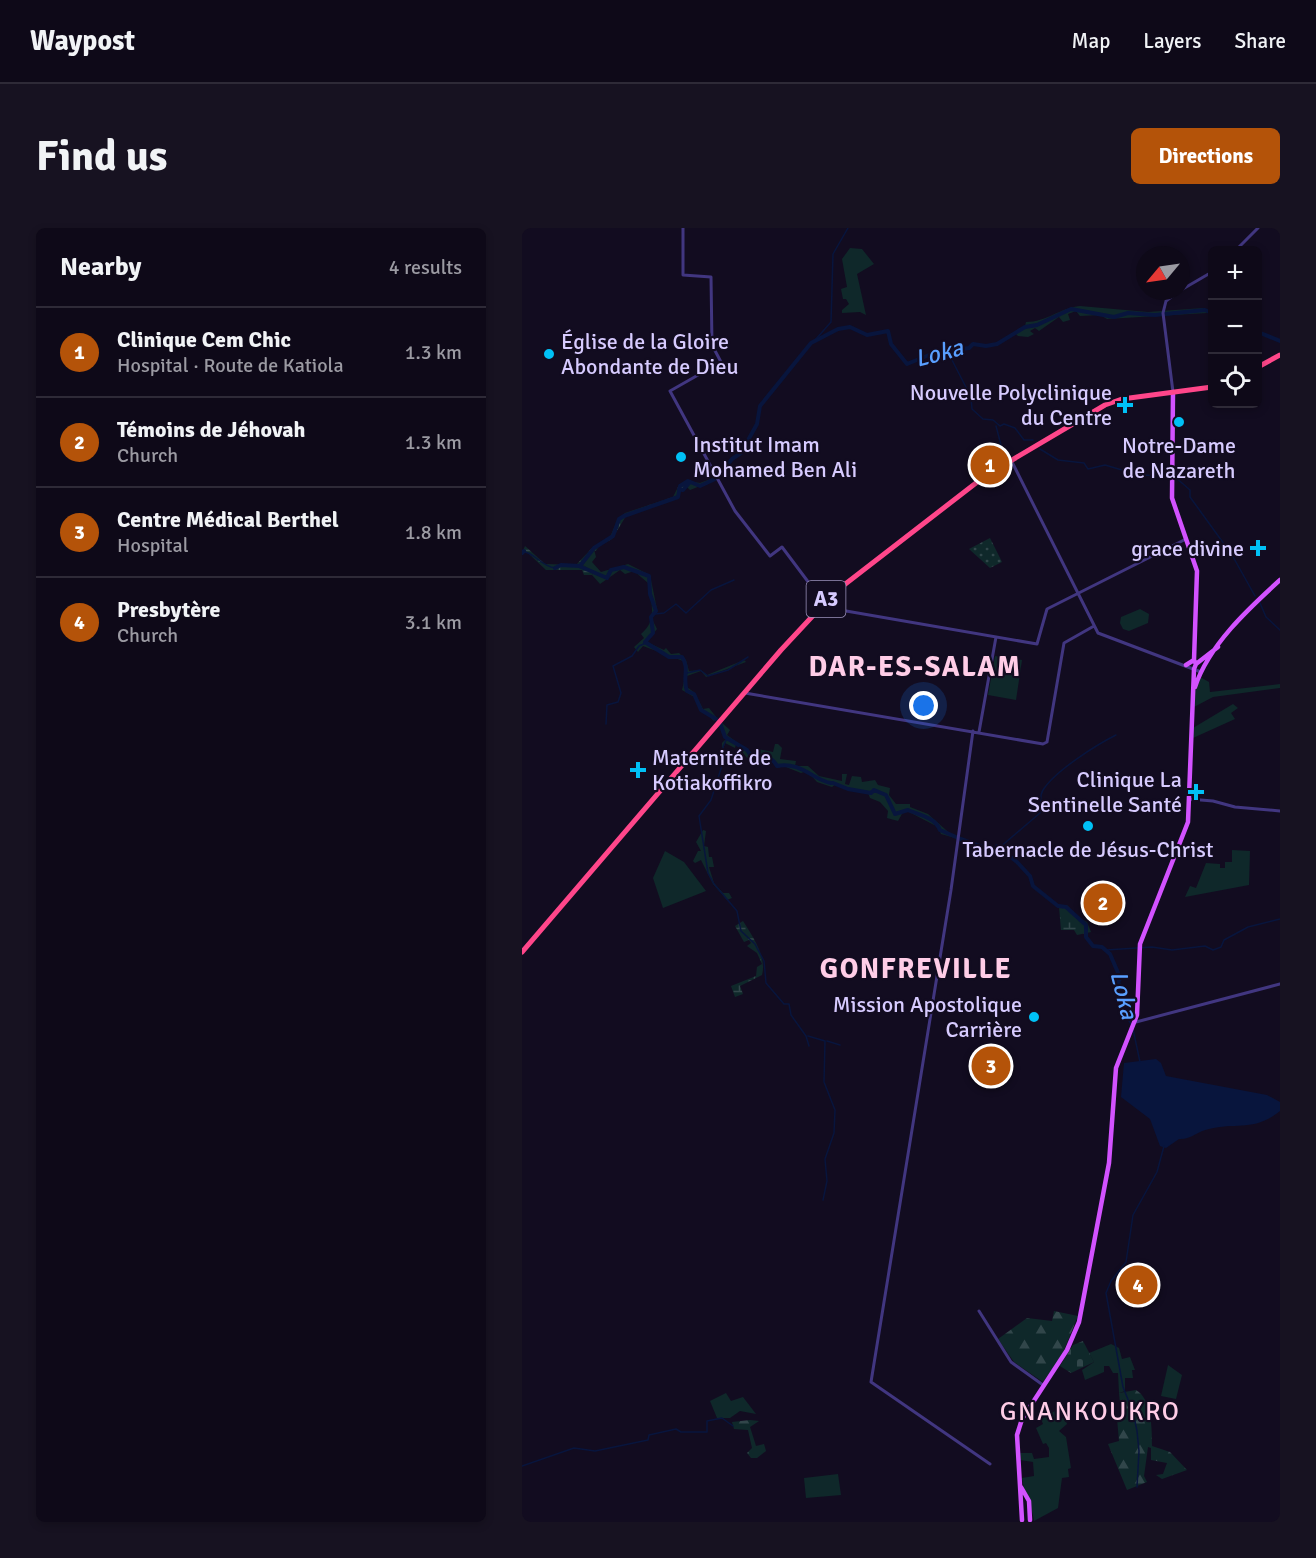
<!DOCTYPE html>
<html lang="en">
<head>
<meta charset="utf-8">
<style>
  :root { --surface:#0e0918; --page:#171221; --text:#f1f3f6; --muted:#9b9aa2; --line:#2e2a37; --accent:#b45309 }
  body { margin:0; font-family:Signika,sans-serif; background:var(--page); color:var(--text) }
  .controls { position:absolute; right:18px; top:18px; display:grid; overflow:hidden; border-radius:9px; box-shadow:0 3px 9px #0003 }
  .controls button { width:54px; height:54px; display:grid; place-items:center; padding:0; border:0; border-bottom:2px solid var(--line); background:var(--surface); color:var(--text); font:30px sans-serif }
  .compass { position:absolute; left:614px; top:18px; width:54px; height:54px; border-radius:50%; background:var(--surface); box-shadow:0 3px 9px #0003; rotate:241deg }
  .you { position:absolute; left:402px; top:478px; width:21px; height:21px; margin:-15px; border:4px solid #fff; border-radius:50%; background:#1a73e8; box-shadow:0 0 0 9px #1a73e833 }
  .badge { display:grid; place-items:center; width:39px; height:39px; border-radius:50%; background:var(--accent); color:#fff; font-size:20px; font-weight:700 }
  .pin { position:absolute; translate:-50% -50%; border:3px solid #fff; box-shadow:0 2px 6px #0006 }
  .list { margin:0; padding:0; list-style:none }
  h2 { display:flex; justify-content:space-between; align-items:center; height:78px; margin:0; padding:0 24px; font-size:26px }
  h2 small { font-size:20px; font-weight:400; color:var(--muted) }
  .list li { display:grid; grid-template-columns:39px 1fr auto; gap:18px; align-items:center; box-sizing:border-box; height:90px; padding:0 24px; border-top:2px solid var(--line) }
  .list b { display:block; font-size:22px; white-space:nowrap }
  .list p { margin:0; font-size:20px; white-space:nowrap; color:var(--muted) }
  .list em { font-size:20px; font-style:normal; color:var(--muted) }
  .icon { flex:none; width:33px; height:33px; fill:none; stroke:currentColor; stroke-width:2; stroke-linecap:round; stroke-linejoin:round }
  .map { position:relative; flex:none; width:758px; height:1294px; overflow:hidden; border-radius:9px }
  header { display:flex; align-items:center; gap:36px; box-sizing:border-box; height:84px; padding:0 30px; background:var(--surface); border-bottom:2px solid var(--line) }
  header strong { font-size:28px }
  nav { display:flex; gap:33px; margin-inline-start:auto; font-size:21px }
  .intro { display:flex; align-items:center; justify-content:space-between; box-sizing:border-box; height:144px; padding:0 36px }
  h1 { margin:0; font-size:42px }
  .button { padding:15px 27px; border-radius:9px; background:var(--accent); color:#fff; font-size:21px; font-weight:700 }
  main { display:flex; gap:36px; padding:0 36px }
  aside { flex:1; background:var(--surface); border-radius:9px; box-shadow:0 3px 9px #0003 }
  .map>svg:first-child { display:block }
</style>
</head>
<body>
<header>
<strong>Waypost</strong>
<nav><a>Map</a><a>Layers</a><a>Share</a></nav>
</header>
<div class="intro"><h1>Find us</h1><a class="button">Directions</a></div>
<main>
<aside>
<h2>Nearby<small>4 results</small></h2>
<ul class="list">
<li><span class="badge">1</span><div><b>Clinique Cem Chic</b><p>Hospital · Route de Katiola</p></div><em>1.3 km</em></li>
<li><span class="badge">2</span><div><b>Témoins de Jéhovah</b><p>Church</p></div><em>1.3 km</em></li>
<li><span class="badge">3</span><div><b>Centre Médical Berthel</b><p>Hospital</p></div><em>1.8 km</em></li>
<li><span class="badge">4</span><div><b>Presbytère</b><p>Church</p></div><em>3.1 km</em></li>
</ul>
</aside>
<div class="map">
<svg width="758" height="1294" viewBox="0 0 758 1294">
  <defs>
    <pattern id="forest-firs" width="22" height="20" patternUnits="userSpaceOnUse" patternTransform="scale(1.5)"><rect width="22" height="20" fill="#0f282a"/><path d="M5 1l3.5 6h-7zM16 11l3.5 6h-7z" fill="#31464a"/></pattern>
    <pattern id="wetland-marsh" width="20" height="14" patternUnits="userSpaceOnUse" patternTransform="scale(1.5)"><rect width="20" height="14" fill="#0f282a"/><path d="M1 5h8M5 5V1M11 12h8M15 12V8" fill="none" stroke="#31464a"/></pattern>
    <pattern id="cemetery-stones" width="16" height="16" patternUnits="userSpaceOnUse" patternTransform="scale(1.5)"><rect width="16" height="16" fill="#0f282a"/><path d="M2 7V4a2 2 0 0 1 4 0v3zM10 15v-3a2 2 0 0 1 4 0v3z" fill="#31464a"/></pattern>
    <pattern id="park-dots" width="8" height="8" patternUnits="userSpaceOnUse" patternTransform="scale(1.5)"><rect width="8" height="8" fill="#0f282a"/><path d="M2 2h.1M6 6h.1" fill="none" stroke="#31464a" stroke-width="1.8" stroke-linecap="round"/></pattern>
  </defs>
  <rect width="100%" height="100%" fill="#120c20"/>
  <path fill="#0f282a" d="M328 20 340 21 352 36 335 46 344 87 338 84 320 85V82L327 76 324 71H321L319 61 325 59 320 31Z
    M558 78 626 84 681 80 685 85 585 91 578 87 558 88 554 83 546 86 548 92 541 94 537 89 517 103 513 100 508 103 512 106 506 109 496 108 493 105 503 98 504 94C524 94 538 80 558 78Z
    M72 321 74 329 70 334 79 344 106 336 128 347 135 381 130 391 135 401 125 414 142 422 144 420 149 426 157 425 164 432 167 443 179 442 185 447 222 432 224 434 184 449 179 443 165 448V459L173 465 181 481 187 480 195 490 192 493 177 479 172 469 160 462 164 444 161 433 121 418 116 424 112 419 122 410 119 406C136 392 129 373 126 355L112 343 103 346 98 342 78 356 70 347 72 344 61 337Z
    M618 381 627 386 626 395 607 403 601 401 598 395 599 389Z
    M473 428 500 432 494 472 466 467Z
    M678 449 687 454 688 464 758 456V460L691 469 672 479 673 463Z
    M711 476 716 480 709 485 713 491 671 510V500Z
    M199 494 208 502 205 507 233 527 236 521 251 524 253 516H256L260 520 258 531 274 533 273 538H286L297 548 320 553V546H325L323 556 327 557 330 548 339 549 340 554 353 552 356 557 368 560 367 567 374 576H388V579L406 586 433 610 419 606 416 599 387 584H381L376 593 365 590 366 583 358 574 348 570 346 565 314 556 310 559 295 554 285 543 279 545 259 537 257 540 249 533 225 530 214 516 213 520 203 515 200 525V515L204 511 199 503Z
    M181 602 184 603 182 618 186 619 187 629H190L192 639H187L192 655 201 665H207L210 670 205 672 191 656 179 632 173 635 171 633 176 623H179L174 614Z
    M710 622 728 623 727 657 663 669 668 658 674 660 684 635 698 636V640H703V634H710Z
    M143 623 162 634 184 663 141 680 131 650Z
    M589 1116 597 1120 600 1131 608 1129 613 1142H610L611 1150H603V1163L597 1165 596 1145H591L587 1138H582V1144L563 1152 560 1142 572 1134 567 1125Z
    M646 1137 660 1147 654 1171 639 1168Z
    M204 1165 209 1173 221 1169 234 1186 218 1183 208 1190H195L188 1173Z
    M533 1183 539 1191 543 1189 545 1196 537 1203 544 1209 549 1240 546 1241 547 1249 540 1250 536 1280 512 1293C510 1277 502 1266 500 1250L512 1248 511 1234 498 1232 497 1225H510L512 1231 527 1229V1220L524 1215 521 1216 514 1200 521 1196 519 1191Z
    M316 1246 319 1267 284 1270 282 1250Z"/>
  <path fill="url(#forest-firs)" d="M532 1083 556 1088 540 1127 521 1154 492 1134 476 1111 505 1090 530 1093Z
    M614 1162C630 1171 630 1202 630 1218L648 1224 665 1242 640 1251 634 1247 641 1246 645 1235 629 1232V1220L626 1219 622 1248 625 1254 605 1262 586 1216 597 1213 595 1190 599 1185 597 1165Z
    M228 1192 237 1193 228 1199 234 1218 242 1216 244 1223 235 1230H229L225 1225 230 1220 226 1202 212 1201 210 1194Z"/>
  <path fill="url(#wetland-marsh)" d="M191 250 193 252 168 262 165 259 158 262 156 269 149 273 104 288 90 311 77 318 74 323 72 322 61 337 72 344 70 347H62L60 342H24L6 325H0L3 318 23 336 54 337 70 320 88 309 96 291 103 285 151 269 156 259 166 253 178 255Z
    M545 677 554 688 565 694 569 704 555 707 552 702H539L537 679Z
    M221 693C231 709 245 729 240 747L218 758 221 766 213 769 209 758 234 748 235 739 240 736 235 725 225 718 229 715 227 712 222 714 213 698Z"/>
  <path fill="url(#cemetery-stones)" d="M561 1113 572 1134 549 1145 538 1138 551 1117Z"/>
  <path fill="url(#park-dots)" d="M468 310 480 334 468 340 447 321Z"/>
  <path fill="#08153d" d="M634 831 639 835 644 848 745 867 758 874V883C732 904 715 894 687 901 676 903 668 912 657 911L644 920 638 918 628 891 599 869 602 835Z"/>
  <g fill="none" stroke-linecap="round" stroke-linejoin="round">
    <path stroke="#08153d" stroke-width="1.5" d="M294 111 309 94 311 26 326 0
      M423 125 430 132 449 169 450 181 461 191 471 192 478 198 482 196 493 200 502 212H511
      M518 221 536 232 562 235 566 241 583 237 617 247 647 248
      M449 240 479 217 474 198
      M652 248 668 262V269L710 327 733 368
      M0 323C13 325 19 338 33 340
      M738 375 744 389 758 402
      M133 386 142 385 154 376 164 385 189 362 212 352
      M165 445 178 442 186 448 206 442 226 429
      M84 496 85 477 96 474 99 465 91 438 110 428 117 418 124 415
      M205 510 201 519 203 528 189 572 177 588 186 645 192 656 215 683 219 703 233 716 242 733 244 755 262 776H267L269 787 284 808 287 818
      M477 620 518 585C521 577 516 570 521 562 533 543 574 517 594 507
      M584 722 630 719 650 722 683 718 691 722 699 719 702 712 726 699 758 691
      M602 764 601 784 609 796
      M611 801 618 834
      M286 808 303 813 302 854 313 882 312 905 303 931 305 953 301 972
      M305 813 318 817
      M0 1238 52 1220 73 1223 126 1212 127 1207 154 1201 159 1204H185V1193L200 1190 211 1198
      M615 1259 617 1223 615 1203 611 1184 601 1159 584 1065 589 1053 604 1034 611 987 635 944 642 918"/>
    <path stroke="#08153d" stroke-width="4" d="M736 104 758 113
      M196 249 210 231 219 225 235 196 238 178 289 115 316 101 328 99 345 107 366 103 369 116 385 136 412 125 447 120 451 116 464 118 475 116 503 99 515 97 549 81 592 89 606 85 633 87 683 82 690 85
      M157 261 161 262 168 254
      M0 325 2 323
      M57 338 85 350 89 342 102 339 127 348 128 366 134 383 129 389 131 405 123 414 147 429H160C168 440 160 451 165 463L172 466 179 482 194 491
      M33 340 39 337 58 338 72 320 91 308 97 291 102 288 156 269 158 258 166 253 178 258 193 251
      M198 495 203 509 225 522 229 528C240 528 249 527 255 538 278 533 293 553 309 555
      M311 555 326 561 349 565 352 562 364 567 373 586 386 582C397 587 413 589 418 602L434 609
      M436 610 463 620 465 625 472 626 475 618 495 634 508 648 511 658 536 678
      M537 678 544 679 564 697V709L571 718 580 719 588 726 597 747 600 748 596 754 602 764"/>
    <path stroke="#413680" stroke-width="3" d="M161 0V47L189 49 190 117 199 134 148 163 213 283 248 328 260 319 302 375
      M714 22 736 0
      M659 62 690 44
      M651 164 641 85 644 73 657 63
      M489 232 576 405 679 444
      M301 379 515 416 525 381 664 311
      M223 465 521 516 525 514 542 415 572 398
      M451 503 429 662 349 1154 468 1236
      M457 504 474 409
      M667 571 691 573 713 579 758 583
      M614 794 758 756
      M457 1083 489 1134 521 1157"/>
    <path stroke="#d252ff" stroke-width="4.5" d="M651 164 650 270 675 343 672 432 674 436
      M664 437 672 432
      M673 459C687 417 726 381 758 352
      M499 1259 507 1273 508 1292
      M500 1292 495 1207 500 1191 545 1122 557 1094 587 935 594 840 615 787 618 716 666 594 672 441 674 436 696 419"/>
    <path stroke="#ff468a" stroke-width="5" d="M736 139 758 127
      M0 724 259 422 313 364 463 248 583 177 600 171 690 159"/>
  </g>
  <g fill="#00c1f6" stroke="#120c20" stroke-width="2">
    <circle cx="27" cy="126" r="6"/>
    <path d="M600 168h6v6h6v6h-6v6h-6v-6h-6v-6h6z"/>
    <circle cx="657" cy="194" r="6"/>
    <circle cx="159" cy="229" r="6"/>
    <path d="M733 311h6v6h6v6h-6v6h-6v-6h-6v-6h6z"/>
    <path d="M113 533h6v6h6v6h-6v6h-6v-6h-6v-6h6z"/>
    <path d="M671 555h6v6h6v6h-6v6h-6v-6h-6v-6h6z"/>
    <circle cx="566" cy="598" r="6"/>
    <circle cx="512" cy="789" r="6"/>
  </g>
  <g text-anchor="middle" stroke-width="4.5" stroke-linejoin="round" paint-order="stroke">
    <rect fill="#120c20" stroke="#9c92bc" stroke-width="1.5" x="284.5" y="353" width="39" height="36" rx="4.5"/>
    <g font-size="21" font-weight="bold" fill="#d7cbff">
      <text x="304" y="378">A3</text>
    </g>
    <g font-size="22" fill="#d7cbff" stroke="#120c20" text-anchor="end">
      <text x="39" y="121" text-anchor="start">Église de la Gloire<tspan x="39" dy="25">Abondante de Dieu</tspan></text>
      <text x="590" y="172">Nouvelle Polyclinique<tspan x="590" dy="25">du Centre</tspan></text>
      <text x="171" y="224" text-anchor="start">Institut Imam<tspan x="171" dy="25">Mohamed Ben Ali</tspan></text>
      <text x="657" y="225" text-anchor="middle">Notre-Dame<tspan x="657" dy="25">de Nazareth</tspan></text>
      <text x="722" y="328">grace divine</text>
      <text x="130" y="537" text-anchor="start">Maternité de<tspan x="130" dy="25">Kotiakoffikro</tspan></text>
      <text x="660" y="559">Clinique La<tspan x="660" dy="25">Sentinelle Santé</tspan></text>
      <text x="566" y="629" text-anchor="middle">Tabernacle de Jésus-Christ</text>
      <text x="500" y="784">Mission Apostolique<tspan x="500" dy="25">Carrière</tspan></text>
    </g>
    <g font-size="24" font-style="italic" fill="#599fff" stroke="#120c20">
      <text transform="translate(417 125) rotate(-15)" y="8">Loka</text>
      <text transform="translate(602 767) rotate(76)" y="8">Loka</text>
    </g>
    <g font-size="26" letter-spacing="1.5" fill="#ffcde7" stroke="#120c20">
      <text x="568" y="1192">GNANKOUKRO</text>
    </g>
    <g font-size="28" font-weight="bold" letter-spacing="1.5" fill="#ffcde7" stroke="#120c20">
      <text x="393" y="448">DAR-ES-SALAM</text>
      <text x="394" y="750">GONFREVILLE</text>
    </g>
  </g>
</svg>
<div class="controls">
<button>+</button>
<button>−</button>
<button><svg class="icon" aria-label="locate" viewBox="0 0 24 24"><circle cx="12" cy="12" r="6"/><path d="M12 2v4M12 18v4M2 12h4M18 12h4"/></svg></button>
</div>
<svg class="compass" viewBox="-18 -18 36 36"><path d="M0-13l5 13h-10z" fill="#e53935"/><path d="M0 13l5-13h-10z" fill="#9b9aa2"/></svg>
<div class="you"></div>
<div class="pin badge" style="left:468px;top:237px">1</div>
<div class="pin badge" style="left:581px;top:675px">2</div>
<div class="pin badge" style="left:469px;top:838px">3</div>
<div class="pin badge" style="left:616px;top:1057px">4</div>
</div>
</main>
</body>
</html>
